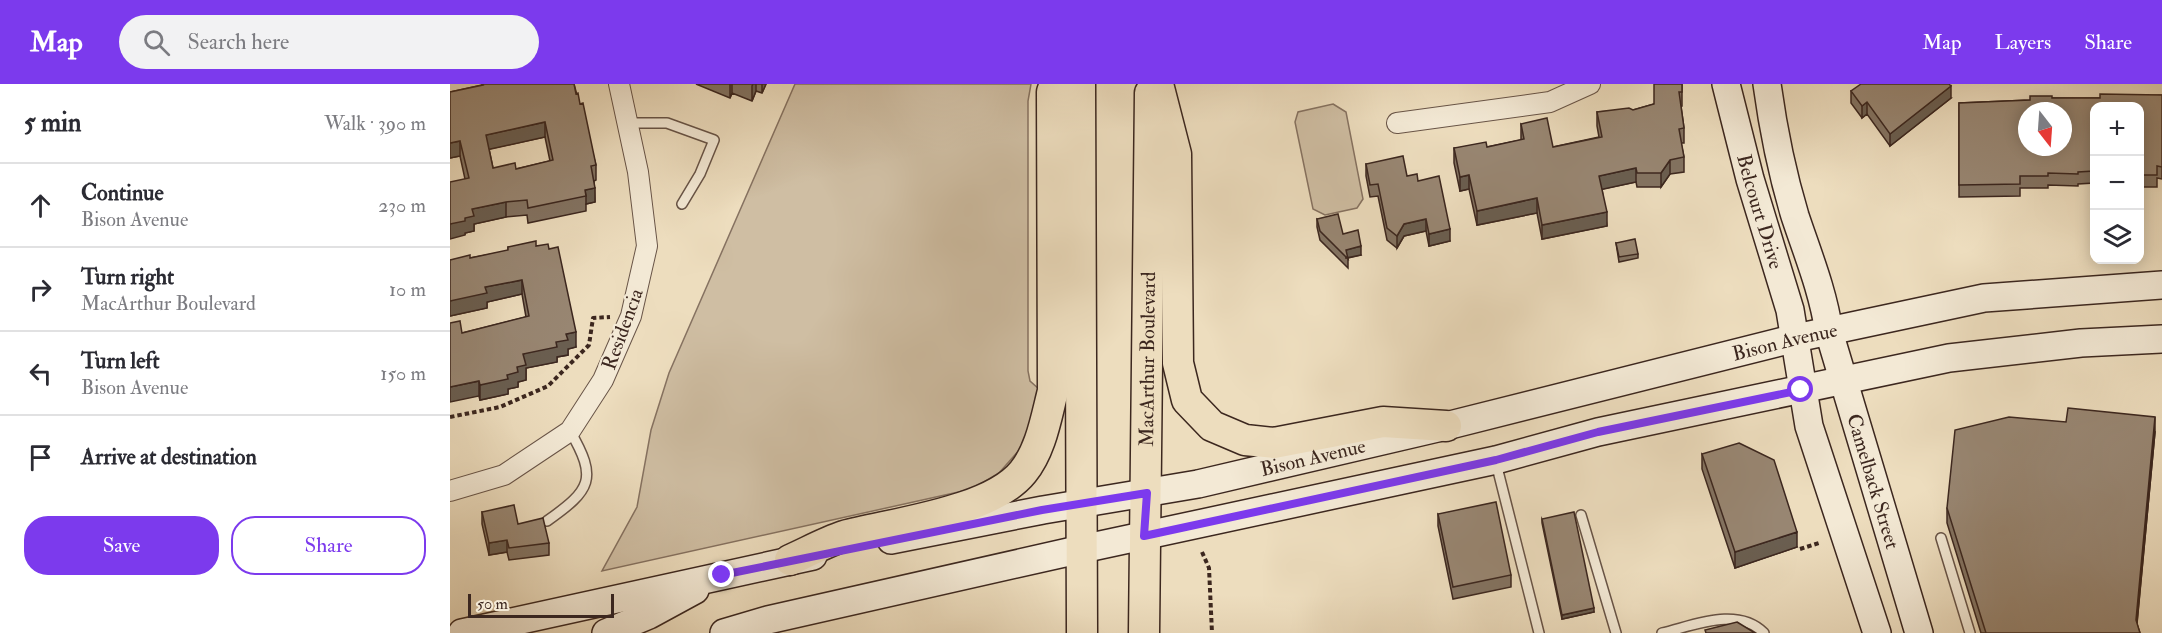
<!DOCTYPE html>
<html lang="en">
<head>
<meta charset="utf-8">
<style>
  :root { --surface:#fff; --page:#f2f2f3; --text:#2b2b33; --muted:#7c7c81; --line:#e1e1e2; --accent:#7c3aed }
  body { margin:0; font-family:"IM FELL Double Pica",serif; background:var(--page); color:var(--text) }
  .controls { position:absolute; right:18px; top:18px; display:grid; overflow:hidden; border-radius:12px; box-shadow:0 3px 15px #0003 }
  .controls button { width:54px; height:54px; display:grid; place-items:center; padding:0; border:0; border-bottom:2px solid var(--line); background:var(--surface); color:var(--text); font:30px sans-serif }
  .compass { position:absolute; left:1568px; top:18px; width:54px; height:54px; border-radius:50%; background:var(--surface); box-shadow:0 3px 15px #0003; rotate:163deg }
  .scale { position:absolute; left:18px; bottom:15px; width:146px; box-sizing:border-box; padding-left:6px; border:3px solid #3c271f; border-top:0; font-size:16px; line-height:21px; white-space:nowrap; color:#3c271f; -webkit-text-stroke:4px #f3e9d5; paint-order:stroke }
  .stop { position:absolute; width:18px; height:18px; margin:-14px; border:4px solid #7c3aed; border-radius:50%; background:#fff }
  .stop.end { background:#7c3aed; border-color:#fff; box-shadow:0 2px 6px #0008 }
  .list { margin:0; padding:0; list-style:none }
  h2 { display:flex; justify-content:space-between; align-items:center; height:78px; margin:0; padding:0 24px; font-size:26px }
  h2 small { font-size:20px; font-weight:400; color:var(--muted) }
  .list li { display:grid; grid-template-columns:39px 1fr auto; gap:18px; align-items:center; box-sizing:border-box; height:84px; padding:0 24px; border-top:2px solid var(--line) }
  .list b { display:block; font-size:22px; white-space:nowrap }
  .list p { margin:0; font-size:20px; white-space:nowrap; color:var(--muted) }
  .list em { font-size:20px; font-style:normal; color:var(--muted) }
  .actions { display:flex; gap:12px; padding:18px 24px }
  .actions a { flex:1; padding:14px 0; border:2px solid var(--accent); border-radius:24px; text-align:center; font-size:21px; color:var(--accent) }
  .actions .main { background:var(--accent); color:#fff }
  .icon { flex:none; width:33px; height:33px; fill:none; stroke:currentColor; stroke-width:2; stroke-linecap:round; stroke-linejoin:round }
  .map { position:relative; flex:none; width:1712px; height:549px; overflow:hidden }
  header { display:flex; align-items:center; gap:36px; box-sizing:border-box; height:84px; padding:0 30px; background:var(--accent); color:#fff }
  header strong { font-size:28px }
  nav { display:flex; gap:33px; margin-inline-start:auto; font-size:21px }
  .search { width:420px; height:54px; background:var(--page); display:flex; align-items:center; gap:15px; box-sizing:border-box; padding:0 21px; border-radius:33px; color:var(--muted); font-size:22px }
  main { display:flex }
  aside { flex:1; background:var(--surface) }
  .map>svg:first-child { display:block }
</style>
</head>
<body>
<header>
<strong>Map</strong>
<div class="search"><svg class="icon" aria-label="search" viewBox="0 0 24 24"><circle cx="10" cy="10" r="6"/><path d="M15 15l6 6"/></svg>Search here</div>
<nav><a>Map</a><a>Layers</a><a>Share</a></nav>
</header>
<main>
<aside>
<h2>5 min<small>Walk · 390 m</small></h2>
<ul class="list">
<li><svg class="icon" aria-label="ahead" viewBox="0 0 24 24"><path d="M12 20V5M6 11l6-6 6 6"/></svg><div><b>Continue</b><p>Bison Avenue</p></div><em>230 m</em></li>
<li><svg class="icon" aria-label="right" viewBox="0 0 24 24"><path d="M7 20v-9h11M14 6l5 5-5 5"/></svg><div><b>Turn right</b><p>MacArthur Boulevard</p></div><em>10 m</em></li>
<li><svg class="icon" aria-label="left" viewBox="0 0 24 24"><path d="M17 20v-9H6M10 6l-5 5 5 5"/></svg><div><b>Turn left</b><p>Bison Avenue</p></div><em>150 m</em></li>
<li><svg class="icon" aria-label="arrive" viewBox="0 0 24 24"><path d="M6 21V4h12l-3 4 3 4H6"/></svg><div><b>Arrive at destination</b></div></li>
</ul>
<div class="actions"><a class="main">Save</a><a>Share</a></div>
</aside>
<div class="map">
<svg width="1712" height="549" viewBox="0 0 1712 549">
  <rect width="100%" height="100%" fill="#edddbe"/>
  <filter id="stains"><feTurbulence type="fractalNoise" baseFrequency=".00333" numOctaves="4"/><feColorMatrix values="0 0 0 0 .2 0 0 0 0 .09 0 0 0 0 .02 0 0 0 .5 -.17"/></filter>
  <radialGradient id="worn" r=".72"><stop offset=".6" stop-color="#630" stop-opacity="0"/><stop offset="1" stop-color="#630" stop-opacity=".3"/></radialGradient>
  <path fill="#cfbea3" stroke="#867261" stroke-width="1.5" d="M345 0H581L578 17V287L580 297 589 305 577 357 549 389 522 405 152 487 187 423 201 346 219 289Z
    M883 20 896 28 913 115 907 124 875 131 863 125 845 38 848 28Z"/>
  <g fill="none" stroke-linecap="round" stroke-linejoin="round">
    <defs>
      <path id="lane" d="M178 39H217L264 56 250 90 232 120
        M1046 379 1089 549
        M1131 431 1166 549
        M97 437C141 406 148 395 120 347
        M1491 454 1520 549
        M1212 549C1243 542 1287 522 1314 549"/>
      <path id="street" d="M947 39 1100 18 1140 0
        M0 407 54 391 120 347 153 296 181 232 197 162 188 88 169 0"/>
      <g id="secondary">
        <path id="s1" d="M1276 0 1300 95 1340 226 1359 342 1427 549"/>
        <path id="s2" d="M1317 0C1323 44 1332 89 1345 132 1358 171 1373 207 1379 248L1469 549"/>
        <path id="s3" d="M441 456 593 426 748 400 996 342 1346 254 1534 214 1712 201"/>
        <path d="M12 549 363 472"/>
        <path d="M156 549 199 531 245 506"/>
        <path d="M274 549 318 536 632 465 1046 376 1148 348 1499 274 1631 259 1712 255"/>
      </g>
      <g id="primary">
        <path d="M630 0 632 549"/>
        <path d="M708 0 726 70 728 279 737 316 762 342 795 356 824 359 933 338 996 342"/>
        <path d="M340 476C358 468 376 458 394 452 443 439 541 428 573 388 591 366 596 334 603 307L602 8 605 0"/>
        <path id="s4" d="M694 549 700 9"/>
      </g>
    </defs>
    <use href="#lane" stroke="#685447" stroke-width="12"/>
    <use href="#street" stroke="#685447" stroke-width="22"/>
    <use href="#secondary" stroke="#3c271f" stroke-width="30"/>
    <use href="#primary" stroke="#3c271f" stroke-width="33"/>
    <path stroke="#3c271f" stroke-width="4" stroke-dasharray="4.5 3" stroke-linecap="butt" d="M0 333 50 323 98 302 139 261 143 234 160 233
      M1350 465 1369 459
      M752 468 759 484 762 549"/>
    <use href="#lane" stroke="#f3e9d5" stroke-width="9"/>
    <use href="#street" stroke="#f3e9d5" stroke-width="20"/>
    <use href="#secondary" stroke="#f3e9d5" stroke-width="27"/>
    <use href="#primary" stroke="#edddbe" stroke-width="30"/>
  </g>
  <path fill="#837362" stroke="#3c271f" stroke-width="1.5" fill-rule="evenodd" d="M32 0H124L146 81V96L144 97 145 118 136 120V127L78 139 77 131 56 133 24 140V147L15 149V151V95L10 72 0 74V8L32 1ZM95 53 100 77 66 85 43 84 39 65Z
    M246 0H316L312 9 306 7 302 17 282 9 280 14Z
    M1232 0V22H1231L1234 44V59H1231L1234 73V88L1220 90 1211 103H1187L1186 98 1152 105 1157 142 1092 155 1087 129 1027 141 1019 105 1010 107 1004 79V64L1037 63 1071 56V40L1103 63 1149 53 1147 42V28L1183 26 1204 20Z
    M1401 7 1501 14 1440 62 1417 30 1412 34 1401 19Z
    M1712 11V95L1707 94V103H1690L1689 22H1644V99L1628 100V102L1598 101V104H1570V112L1509 113V19L1580 16 1602 14H1650Z
    M916 80 957 92 968 97 1000 157 979 162 976 147 954 152 947 164 937 156 928 112 920 113 916 92Z
    M867 135 893 150 911 171 898 174V184L870 156 867 143Z
    M1166 159 1188 170V174L1169 178Z
    M86 162 126 263 118 265V271L107 273V278L76 284V296L68 298V303L58 305V310L30 316 12 249 76 233 72 210 37 218V224L0 232V176L20 174 58 167V163Z
    M1705 348 1687 540 1690 549H1531L1497 439V424Z
    M1252 370 1347 463 1285 484 1252 385Z
    M32 428 68 440 99 459V471L59 476 57 468 39 471 32 440Z
    M988 430 1061 491V503L1003 515 988 442Z
    M1092 435 1144 528 1112 535 1092 439Z"/>
  <path fill="#6a5e50" stroke="#3c271f" stroke-width="1.5" d="M280 0H282V9L280 14Z
    M303 0H306V7L302 17V2Z
    M312 0H316L312 9Z
    M1501 2V14L1440 62V50Z
    M1417 18V30L1412 34V22Z
    M95 38V53L36 66V51Z
    M10 57V72L0 74V59Z
    M1220 76V90L1211 103V89Z
    M1186 84V98L1149 106V92Z
    M1019 91V105L1010 107V93Z
    M145 104V118L136 120V112L135 106Z
    M1087 114V129L1027 141V127Z
    M56 118V133L24 140V147L15 149V151L0 155V140L15 134 22 125Z
    M1157 128V142L1092 155V141Z
    M976 135V147L954 152 947 164V152L954 140Z
    M1000 145V157L979 162V150Z
    M911 162V171L896 174V166Z
    M72 196V210L37 218V224L0 232V217L35 203Z
    M126 248V263L118 265V271L107 273V278L76 284V296L68 298V303L58 305V310L30 316V301L57 291 67 283 73 270 106 258 116 250Z
    M29 297V312L0 318V303Z
    M1705 333V348L1686 549V536Z
    M1347 448V463L1285 484V468Z
    M57 456V468L39 471V459Z
    M1144 524V528L1112 535V531Z"/>
  <path fill="#988672" stroke="#3c271f" stroke-width="1.5" fill-rule="evenodd" d="M32 0H124L126 10 128 9 130 20 133 19 146 81 141 82 145 104 135 106 136 112 78 124 77 116 56 118 22 125 24 132 15 134V137L0 140V98L19 94 10 57 0 59V8L33 1ZM95 38 103 76 66 85 65 79 43 84 36 51Z
    M1204 0H1232V8H1229L1234 44 1229 45 1234 73 1220 76 1211 89H1187L1186 84 1149 92 1157 128 1092 141 1087 114 1027 127 1019 91 1010 93 1004 64 1036 58 1037 63 1074 55 1071 40 1097 34 1103 63 1152 53 1147 28 1179 24 1183 26 1204 20Z
    M1411 0H1499L1501 2 1440 50 1417 18 1412 22 1401 7Z
    M1650 10 1712 11V83L1707 82V91H1690L1689 22H1644V87L1628 88V90L1598 89V92H1570V100L1509 101V19L1580 16V12H1602V14H1650ZM1577 27H1613V63H1577Z
    M953 72 957 92 967 90 968 97 989 92 1000 145 979 150 976 135 954 140 947 152 937 144 928 100 920 101 916 80Z
    M888 130 893 150 908 146 911 162 896 166 898 175 870 147 867 135Z
    M1185 155 1188 170 1169 173 1166 159Z
    M86 157V162L98 160 99 165 108 163 126 248 116 250 118 256 106 258 107 263 73 270 76 281 67 283 68 288 57 291 58 295 30 301 29 297 0 303V239L10 237 12 249 79 232 72 196 35 203 37 209 0 217V176L20 171V174L58 166V163Z
    M1618 324 1705 333 1686 536 1690 549H1536L1497 424 1505 346 1559 333 1616 338Z
    M1289 359 1324 376 1347 448 1285 468 1252 370Z
    M1046 418 1061 491 1003 503 988 430Z
    M64 421 68 440 93 434 99 459 59 464 57 456 39 459 32 428Z
    M1124 428 1144 524 1112 531 1092 435Z
    M1287 538 1305 549H1256L1255 546Z"/>
  <g fill="none" stroke-linecap="round" stroke-linejoin="round">
    <path stroke="#7c3aed" stroke-width="8" d="M272 491 592 426 697 409 694 452 1046 376 1148 348 1351 306"/>
  </g>
  <g text-anchor="middle" stroke-width="4.5" stroke-linejoin="round" paint-order="stroke">
    <g font-size="20" fill="#3c271f" stroke="#f3e9d5">
      <text dy="7" stroke="none"><textPath href="#s1" startOffset="132">Belcourt Drive</textPath></text>
      <text transform="translate(172 245) rotate(-70)" y="7">Residencia</text>
      <text dy="7" stroke="none"><textPath href="#s3" startOffset="916">Bison Avenue</textPath></text>
      <text dy="7" stroke="none"><textPath href="#s4" startOffset="274">MacArthur Boulevard</textPath></text>
      <text dy="7" stroke="none"><textPath href="#s3" startOffset="430">Bison Avenue</textPath></text>
      <text dy="7" stroke="none"><textPath href="#s2" startOffset="412">Camelback Street</textPath></text>
    </g>
  </g>
  <rect width="100%" height="100%" filter="url(#stains)"/>
  <rect width="100%" height="100%" fill="url(#worn)"/>
</svg>
<div class="controls">
<button>+</button>
<button>−</button>
<button><svg class="icon" aria-label="layers" viewBox="0 0 24 24"><path d="M12 4l9 5-9 5-9-5zM3 14l9 5 9-5"/></svg></button>
</div>
<svg class="compass" viewBox="-18 -18 36 36"><path d="M0-13l5 13h-10z" fill="#e53935"/><path d="M0 13l5-13h-10z" fill="#7c7c81"/></svg>
<div class="scale">50 m</div>
<div class="stop" style="left:1351px;top:306px"></div>
<div class="stop end" style="left:272px;top:491px"></div>
</div>
</main>
</body>
</html>
